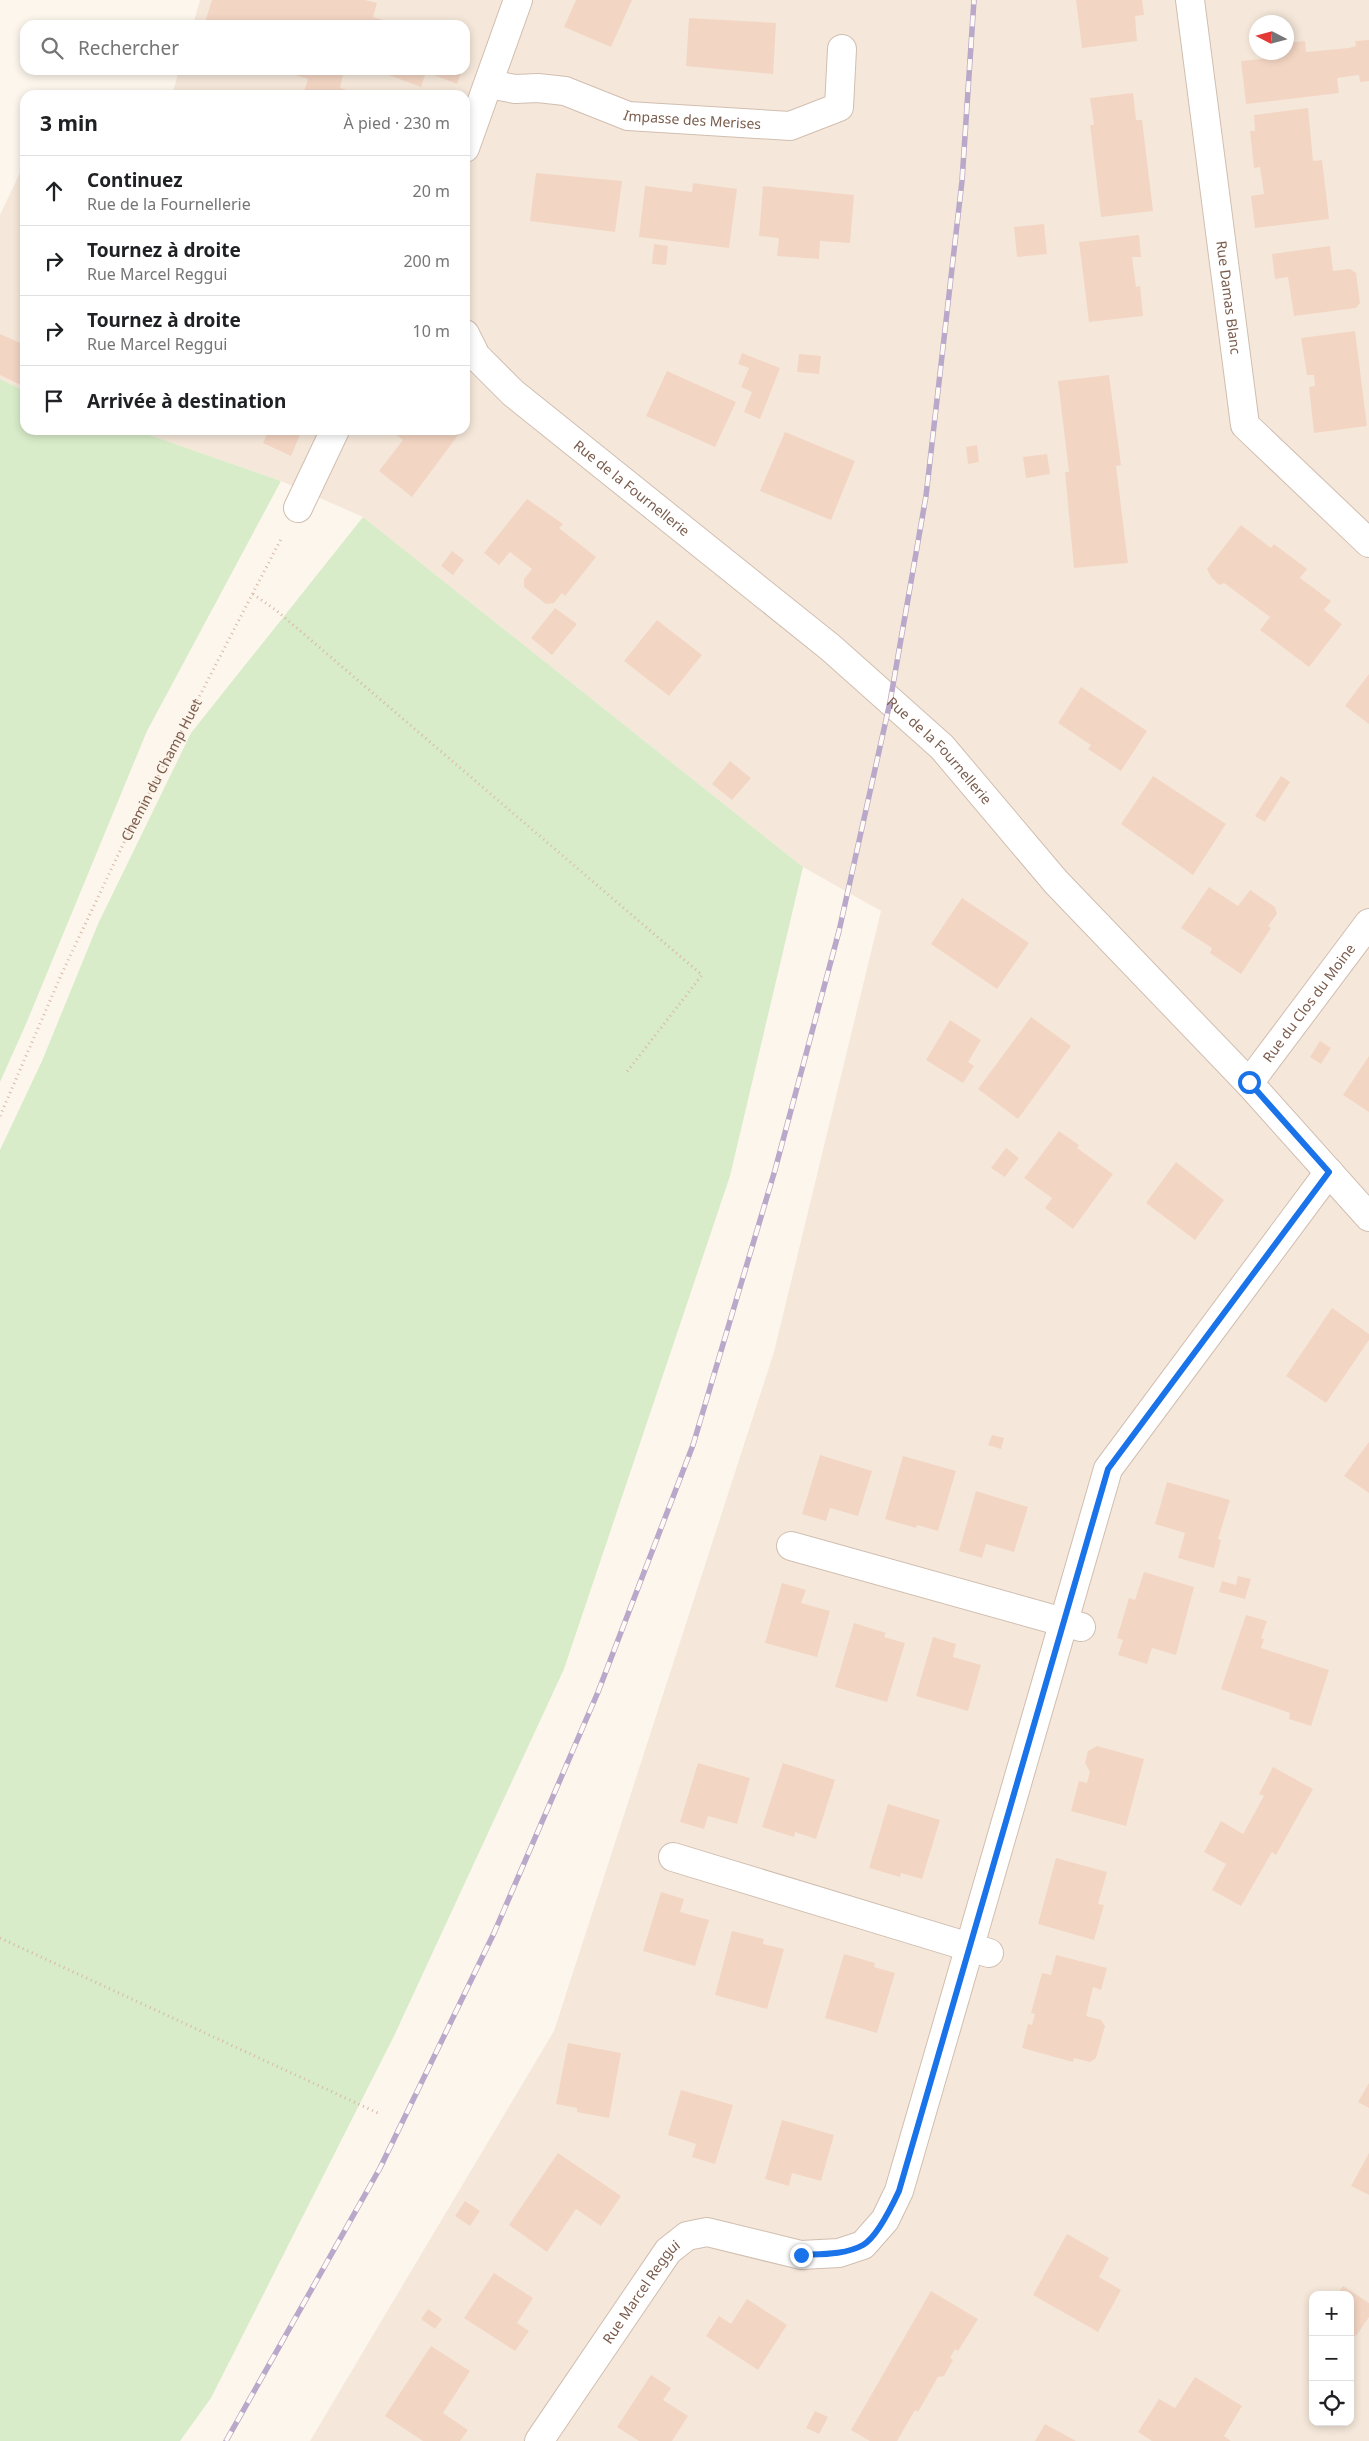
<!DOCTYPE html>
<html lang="fr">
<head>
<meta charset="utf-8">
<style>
  :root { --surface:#fff; --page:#f6f6f6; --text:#202124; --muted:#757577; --line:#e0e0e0 }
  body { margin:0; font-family:"Noto Sans",sans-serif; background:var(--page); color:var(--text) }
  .controls { position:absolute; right:15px; bottom:15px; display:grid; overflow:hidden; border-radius:10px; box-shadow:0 2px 8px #0003 }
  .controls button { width:45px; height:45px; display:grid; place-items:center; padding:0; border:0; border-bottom:1px solid var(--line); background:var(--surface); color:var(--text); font:25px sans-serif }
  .compass { position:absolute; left:1249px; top:15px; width:45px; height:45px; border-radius:50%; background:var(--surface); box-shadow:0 2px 8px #0003; rotate:276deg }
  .stop { position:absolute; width:15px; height:15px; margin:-11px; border:4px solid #1a73e8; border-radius:50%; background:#fff }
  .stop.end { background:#1a73e8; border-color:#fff; box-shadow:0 1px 5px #0008 }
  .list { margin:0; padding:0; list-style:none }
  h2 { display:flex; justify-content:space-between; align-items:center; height:65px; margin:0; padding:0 20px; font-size:21px }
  h2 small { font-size:16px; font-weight:400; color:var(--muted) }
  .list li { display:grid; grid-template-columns:32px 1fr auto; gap:15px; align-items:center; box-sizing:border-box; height:70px; padding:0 20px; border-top:1px solid var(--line) }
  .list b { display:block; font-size:19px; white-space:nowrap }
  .list p { margin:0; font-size:16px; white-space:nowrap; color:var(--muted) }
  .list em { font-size:16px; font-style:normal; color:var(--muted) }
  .icon { flex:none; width:28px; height:28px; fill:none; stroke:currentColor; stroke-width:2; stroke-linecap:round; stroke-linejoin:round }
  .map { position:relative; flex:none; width:1369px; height:2441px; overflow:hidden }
  .search { position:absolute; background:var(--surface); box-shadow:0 2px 8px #0003; left:20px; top:20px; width:450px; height:55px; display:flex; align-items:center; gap:12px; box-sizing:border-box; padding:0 18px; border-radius:15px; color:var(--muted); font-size:19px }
  .panel { position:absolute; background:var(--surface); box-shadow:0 2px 8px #0003; left:20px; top:90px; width:450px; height:345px; border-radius:15px }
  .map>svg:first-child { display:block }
</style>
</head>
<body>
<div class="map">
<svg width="1369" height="2441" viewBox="0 0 1369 2441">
  <rect width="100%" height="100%" fill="#fdf6ec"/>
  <path fill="#f5e8da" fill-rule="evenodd" d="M200 0H1369V2441H310L554 2031 774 1352 881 911 803 867 363 517 281 481 135 430H465V95H172L179 70H465V25H193ZM1256 22H1286V52H1256ZM1313 2295H1350V2422H1313Z
    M25 162V391L0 379V215Z"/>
  <path fill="#d8ecc9" d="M0 379 25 391V430H135L281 481 147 731 26 1024 0 1082Z
    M363 517 803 867 730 1176 564 1669 394 2036 211 2398 180 2441H0V1150L42 1061 98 924 191 733Z"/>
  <path fill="#f3d5c3" d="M212 0H365L377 3 373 17 398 24 204 25Z
    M576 0H632L611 47 564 27Z
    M1076 0H1142L1144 15 1135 16 1137 41 1082 48Z
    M689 18 776 23 773 74 686 66Z
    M1369 40V81L1360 82 1359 75 1337 78 1339 93 1246 104 1241 61 1272 58V52H1286V43L1305 41 1306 52 1349 48 1356 46 1355 41Z
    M465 48 470 50 465 63Z
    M280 70H344L340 88 366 95H303L308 79Z
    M375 70H462L457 84 426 72 421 87Z
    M1133 93 1136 120H1142L1153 211 1101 217 1090 125H1094L1090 98Z
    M1308 108 1313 161 1322 160 1329 219 1255 228 1251 196 1264 194 1260 167 1254 168 1250 131H1255L1254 115Z
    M536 173 622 181 615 232 530 221Z
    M693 183 737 189 729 248 639 237 645 186 692 192Z
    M763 186 854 195 850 243 820 241 819 259 777 256 779 238 759 236Z
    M1044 224 1047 254 1017 257 1014 227Z
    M1139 235 1141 257H1132L1136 287 1140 286 1143 316 1089 322 1079 242Z
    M654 244 668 246 666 265 652 264Z
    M1330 246 1333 271 1350 269 1356 273 1360 303 1356 308 1294 316 1288 277 1275 279 1272 254Z
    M1355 331 1367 426 1314 433 1309 387 1315 386 1314 375H1307L1301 338Z
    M0 334 25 345 23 386 0 375Z
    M742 353 780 368 760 419 744 412 752 392 741 387 749 368 738 364Z
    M799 354 821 356 819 374 797 372Z
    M667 371 736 402 715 447 646 416Z
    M1109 375 1121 465 1116 466 1128 563 1074 568 1065 472H1069L1058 381Z
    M269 430H302L291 456 263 443Z
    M397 430H454L459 434 412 497 379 471 403 440 394 433Z
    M785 432 855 461 831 520 760 491Z
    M977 445 979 462 968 464 966 447Z
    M1047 454 1050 474 1026 478 1023 457Z
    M527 499 563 524 559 528 596 557 565 596 562 593 554 603 546 604 524 587V579L532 569 510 552 499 565 484 553Z
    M1241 525 1271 548 1274 544 1307 569 1300 578 1331 601 1324 610 1342 624 1309 667 1260 630 1270 617 1224 583 1219 585 1211 577 1207 569Z
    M452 551 464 560 453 575 441 566Z
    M555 608 577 624 552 655 531 638Z
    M657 620 702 655 669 696 624 661Z
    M1369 674V724L1345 706Z
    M1081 687 1147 731 1121 771 1088 749 1091 745 1058 723Z
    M730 761 751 778 732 800 712 784Z
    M1153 776 1226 824 1193 875 1121 824Z
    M1281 776 1290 782 1265 822 1255 816Z
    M1209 887 1238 906 1250 890 1275 907 1277 914 1268 926 1271 928 1241 974 1210 953 1212 948 1181 928Z
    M962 898 1029 943 997 989 931 944Z
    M1031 1017 1071 1046 1018 1119 978 1089Z
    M950 1020 981 1040 968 1062 974 1066 963 1083 926 1060Z
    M1320 1041 1331 1048 1321 1064 1310 1057Z
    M1369 1056V1112L1343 1095Z
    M1059 1131 1079 1145 1077 1148 1113 1174 1073 1229 1045 1208 1052 1198 1024 1178Z
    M1006 1148 1019 1158 1005 1177 991 1168Z
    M1176 1162 1224 1200 1195 1240 1146 1203Z
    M1332 1308 1369 1334V1340L1326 1403 1286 1376Z
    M992 1435 1004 1438 1001 1449 988 1445Z
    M1369 1442V1493L1344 1476Z
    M820 1455 872 1471 858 1516 830 1508 826 1521 802 1514Z
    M903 1456 956 1471 938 1531 917 1525 916 1528 885 1519Z
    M1167 1482 1230 1500 1218 1539 1221 1540 1214 1568 1178 1558 1185 1533 1155 1524Z
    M976 1491 1028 1507 1014 1552 986 1544 982 1558 959 1551Z
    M1144 1572 1194 1587 1176 1655 1152 1648 1147 1664 1118 1655 1123 1640 1117 1638 1129 1598 1135 1600Z
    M1238 1576 1251 1579 1245 1599 1219 1592 1222 1581 1236 1585Z
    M782 1583 806 1590 801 1603 830 1611 817 1657 765 1643Z
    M1246 1615 1267 1621 1261 1638 1264 1639 1261 1648 1329 1670 1311 1726 1289 1719 1290 1713 1221 1689Z
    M854 1623 886 1633 884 1637 905 1643 887 1702 835 1687Z
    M933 1637 956 1644 953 1657 981 1665 968 1711 916 1696Z
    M1097 1746 1144 1759 1126 1826 1071 1811 1079 1781 1087 1783 1090 1772 1085 1763 1088 1751Z
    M698 1763 750 1778 737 1824 708 1816 704 1829 680 1822Z
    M783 1763 835 1780 816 1839 795 1832 794 1837 762 1827Z
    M1273 1767 1313 1789 1276 1855 1272 1852 1241 1906 1212 1890 1226 1864 1204 1852 1221 1821 1243 1834 1264 1796 1259 1794Z
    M888 1804 940 1820 922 1879 901 1873 900 1877 869 1868Z
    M1056 1858 1107 1872 1098 1904 1104 1905 1094 1940 1038 1924Z
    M661 1892 684 1899 680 1912 709 1920 695 1966 643 1951Z
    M732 1931 764 1939 763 1944 784 1949 767 2009 715 1995Z
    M844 1954 875 1963 874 1967 895 1973 877 2033 825 2018Z
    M1056 1955 1107 1968 1101 1990 1093 1987 1086 2016 1101 2020 1105 2026 1096 2058 1090 2062 1074 2058 1073 2062 1022 2048 1028 2024 1032 2025 1035 2014 1031 2013 1042 1973 1051 1975Z
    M568 2043 621 2053 609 2118 577 2112V2108L556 2104Z
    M1369 2083V2108L1358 2102Z
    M681 2090 733 2105 715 2164 692 2157 696 2144 668 2135Z
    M782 2120 834 2135 821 2181 792 2173 789 2186 765 2179Z
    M558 2153 621 2196 601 2226 576 2209 547 2252 509 2225Z
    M1369 2153V2195L1351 2186Z
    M465 2201 480 2211 470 2226 455 2216Z
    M1067 2234 1109 2258 1099 2277 1121 2290 1098 2332 1033 2295Z
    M494 2273 533 2298 517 2323 529 2331 515 2351 464 2318Z
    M1343 2286 1369 2303V2317L1356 2336 1350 2332V2295H1337Z
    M931 2291 978 2319 958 2351 955 2349 950 2358 953 2360 944 2376 938 2377 918 2412 915 2410 897 2441H870L851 2430Z
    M747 2299 787 2325 758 2370 706 2336 719 2316 731 2324Z
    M428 2309 442 2319 435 2329 421 2319Z
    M431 2346 470 2371 443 2413 468 2430 460 2441H423L385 2416Z
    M651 2375 671 2388 663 2400 688 2416 672 2441H639L617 2427Z
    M1195 2377 1242 2406 1224 2436 1231 2441H1152L1138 2432 1159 2399 1175 2408Z
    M815 2411 828 2417 819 2434 806 2428Z
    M1045 2424 1076 2441H1035Z"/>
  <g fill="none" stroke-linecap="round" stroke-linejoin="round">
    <defs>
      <g id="minor">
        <path id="s2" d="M1190 0 1245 425 1369 543"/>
        <path id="s3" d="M489 84 515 89 538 88 565 91 628 116 790 126 839 107 842 49"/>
        <path d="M465 148 518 0"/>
        <path id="s4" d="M465 334 476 356 513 393 831 648 942 747 1056 882 1249 1083 1369 1217"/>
        <path d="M298 508 335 430"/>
        <path id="s5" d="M1249 1083 1369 923"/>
        <path d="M791 1546 1081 1627"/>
        <path d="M673 1857 989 1953"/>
        <path id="s6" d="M539 2441 668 2251 687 2236 707 2232 801 2255 839 2253 863 2245 885 2220 899 2191 1108 1469 1329 1172"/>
      </g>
    </defs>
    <use href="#minor" stroke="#d1beb0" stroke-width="30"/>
    <g stroke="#d9b8a5" stroke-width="3" stroke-dasharray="1 4" stroke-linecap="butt">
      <path d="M253 594 277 611 702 975 626 1073"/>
      <path id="s1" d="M0 1116 62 973 129 832 282 537"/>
      <path d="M0 1938 380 2114"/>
    </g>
    <use href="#minor" stroke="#fff" stroke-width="28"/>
    <defs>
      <path id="rail" d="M226 2441 380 2168 494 1933 598 1692 693 1445 775 1170 839 931 890 702 926 496 962 181 974 0"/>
    </defs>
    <use href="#rail" stroke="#b9a8c9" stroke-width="5.5"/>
    <use href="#rail" stroke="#fffaf3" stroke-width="4" stroke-dasharray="11" stroke-linecap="butt"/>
  </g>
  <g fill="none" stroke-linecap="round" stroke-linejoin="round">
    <path stroke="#1a73e8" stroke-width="6" d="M801 2255C821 2254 845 2255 863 2245 877 2237 892 2206 899 2191L1108 1469 1329 1172 1249 1082"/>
  </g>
  <g text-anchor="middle" stroke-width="4" stroke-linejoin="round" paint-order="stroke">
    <g font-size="14" fill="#7a5c4d" stroke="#fffaf3">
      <text dy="5" stroke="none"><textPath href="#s3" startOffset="209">Impasse des Merises</textPath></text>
      <text dy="5" stroke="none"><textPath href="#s2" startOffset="300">Rue Damas Blanc</textPath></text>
      <text dy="5" stroke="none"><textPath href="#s4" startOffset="229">Rue de la Fournellerie</textPath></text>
      <text dy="5" stroke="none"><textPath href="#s4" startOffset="634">Rue de la Fournellerie</textPath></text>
      <text dy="5" stroke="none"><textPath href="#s1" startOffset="382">Chemin du Champ Huet</textPath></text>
      <text dy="5" stroke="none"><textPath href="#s5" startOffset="100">Rue du Clos du Moine</textPath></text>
      <text dy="5" stroke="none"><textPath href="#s6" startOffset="181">Rue Marcel Reggui</textPath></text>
    </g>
  </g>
</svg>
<div class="controls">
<button>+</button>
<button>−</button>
<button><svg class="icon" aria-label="locate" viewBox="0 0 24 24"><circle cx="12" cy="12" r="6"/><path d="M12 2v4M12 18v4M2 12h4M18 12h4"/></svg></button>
</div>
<svg class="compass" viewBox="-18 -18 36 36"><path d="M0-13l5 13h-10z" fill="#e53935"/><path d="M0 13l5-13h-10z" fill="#757577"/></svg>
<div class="stop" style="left:1249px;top:1082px"></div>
<div class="stop end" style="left:801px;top:2255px"></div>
<div class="search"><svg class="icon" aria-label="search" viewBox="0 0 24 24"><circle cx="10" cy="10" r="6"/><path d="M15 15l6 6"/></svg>Rechercher</div>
<section class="panel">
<h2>3 min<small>À pied · 230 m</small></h2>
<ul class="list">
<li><svg class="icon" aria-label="ahead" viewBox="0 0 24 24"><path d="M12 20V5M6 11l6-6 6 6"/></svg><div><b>Continuez</b><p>Rue de la Fournellerie</p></div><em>20 m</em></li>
<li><svg class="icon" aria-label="right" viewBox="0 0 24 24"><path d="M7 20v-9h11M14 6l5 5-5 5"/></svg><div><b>Tournez à droite</b><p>Rue Marcel Reggui</p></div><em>200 m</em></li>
<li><svg class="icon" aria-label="right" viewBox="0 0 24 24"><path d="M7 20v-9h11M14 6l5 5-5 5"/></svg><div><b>Tournez à droite</b><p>Rue Marcel Reggui</p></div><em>10 m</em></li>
<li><svg class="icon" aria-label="arrive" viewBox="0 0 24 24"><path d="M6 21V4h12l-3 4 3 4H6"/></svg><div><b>Arrivée à destination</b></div></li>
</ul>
</section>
</div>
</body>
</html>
